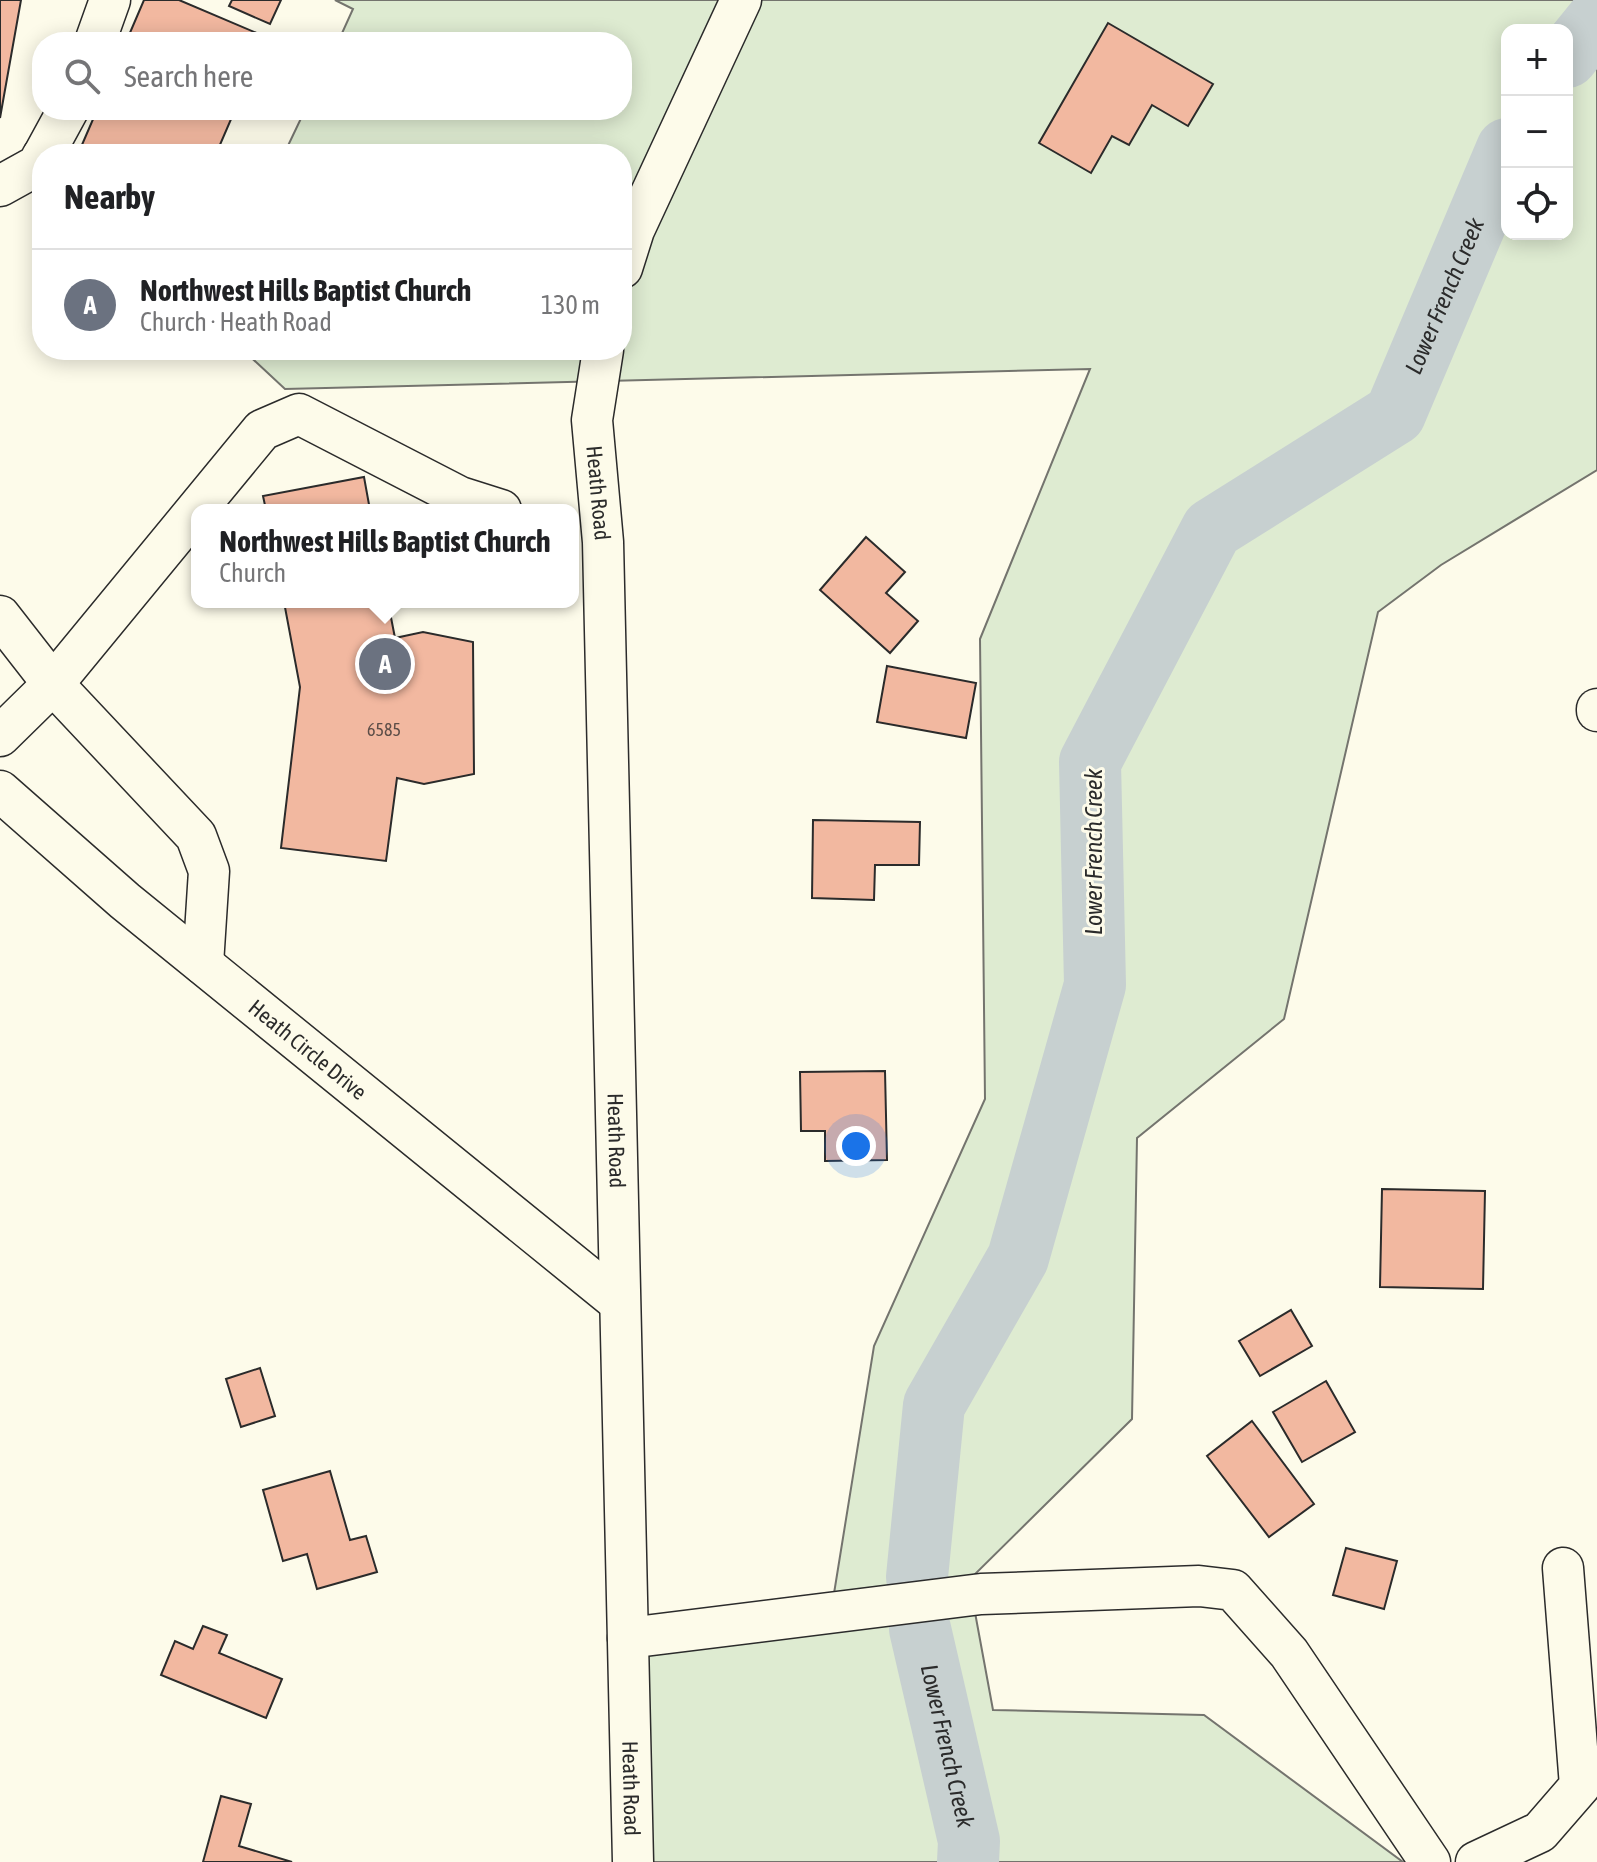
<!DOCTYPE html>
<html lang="en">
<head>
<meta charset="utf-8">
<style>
  :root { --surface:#fff; --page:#f6f6f6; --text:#202124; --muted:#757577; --line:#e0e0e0; --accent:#c62828 }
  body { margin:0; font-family:"Asap Condensed",sans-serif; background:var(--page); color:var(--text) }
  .controls { position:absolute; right:24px; top:24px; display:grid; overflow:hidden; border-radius:16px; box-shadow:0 4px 20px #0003 }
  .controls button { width:72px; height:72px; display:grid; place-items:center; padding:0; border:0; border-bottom:2px solid var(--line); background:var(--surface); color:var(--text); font:40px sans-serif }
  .you { position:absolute; left:856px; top:1146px; width:28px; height:28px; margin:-20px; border:6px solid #fff; border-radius:50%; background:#1a73e8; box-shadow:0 0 0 12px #1a73e833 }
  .badge { display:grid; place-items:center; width:52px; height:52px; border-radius:50%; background:var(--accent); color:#fff; font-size:26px; font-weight:700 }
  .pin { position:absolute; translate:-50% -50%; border:4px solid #fff; box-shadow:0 2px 8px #0006 }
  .popup { position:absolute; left:191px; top:504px; width:388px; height:104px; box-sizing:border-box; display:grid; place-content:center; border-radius:16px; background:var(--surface); filter:drop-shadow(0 2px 6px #0005); font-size:26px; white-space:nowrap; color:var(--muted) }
  .popup b { font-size:30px; color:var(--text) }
  .popup::after { content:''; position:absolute; left:50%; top:100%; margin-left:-16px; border:16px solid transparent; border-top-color:var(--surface) }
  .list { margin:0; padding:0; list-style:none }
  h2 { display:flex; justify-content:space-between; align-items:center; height:104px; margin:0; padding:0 32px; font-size:34px }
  h2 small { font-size:26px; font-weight:400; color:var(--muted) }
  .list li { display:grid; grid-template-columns:52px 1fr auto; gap:24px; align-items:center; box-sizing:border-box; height:112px; padding:0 32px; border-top:2px solid var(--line) }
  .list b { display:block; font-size:30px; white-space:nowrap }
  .list p { margin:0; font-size:26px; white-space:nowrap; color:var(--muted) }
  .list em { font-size:26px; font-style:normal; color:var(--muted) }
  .icon { flex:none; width:44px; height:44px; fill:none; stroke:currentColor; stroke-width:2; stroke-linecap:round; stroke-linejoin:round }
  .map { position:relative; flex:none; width:1597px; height:1862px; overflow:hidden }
  .search { position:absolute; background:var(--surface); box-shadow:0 4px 20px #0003; left:32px; top:32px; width:600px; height:88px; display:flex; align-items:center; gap:20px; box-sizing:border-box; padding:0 28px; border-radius:32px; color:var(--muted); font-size:30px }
  .panel { position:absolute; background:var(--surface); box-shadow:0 4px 20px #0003; left:32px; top:144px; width:600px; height:216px; border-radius:32px }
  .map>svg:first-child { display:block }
</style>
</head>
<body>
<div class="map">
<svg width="1597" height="1862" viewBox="0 0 1597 1862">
  <rect width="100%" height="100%" fill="#fdfbea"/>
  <path fill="#deebd1" stroke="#74746e" stroke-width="2" fill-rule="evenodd" d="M335 0H1597V470L1441 565 1378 612 1284 1019 1137 1138 1132 1419 969 1580 993 1710 1204 1715 1403 1862H633L628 1638 831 1612 874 1346 985 1099 980 639 1090 369 285 389 243 350H622V154H284L305 110H622V42H338L353 9ZM1507 30H1567V234H1507Z"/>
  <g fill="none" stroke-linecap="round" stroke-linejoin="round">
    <g stroke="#c7d0d0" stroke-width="62">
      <path d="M1567 57 1597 20"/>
      <path id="s1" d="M917 1577 934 1405 1018 1258 1095 985 1090 762 1212 529 1395 414 1507 149"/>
      <path id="s2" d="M920 1629 969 1841 968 1862"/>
    </g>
  </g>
  <path fill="#f2b8a0" stroke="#2b2b2b" stroke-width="2" d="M0 0H21L0 118Z
    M144 0H179L266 37 264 42H126Z
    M232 0H281L270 24 229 6Z
    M1108 23 1213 84 1188 126 1152 105 1129 145 1112 136 1091 173 1039 143Z
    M97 110H235L216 154H78Z
    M364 477 370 510H266L263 496Z
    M866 537 905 572 886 593 918 621 890 653 820 590Z
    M284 602H388L395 638 423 632 473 642 474 774 424 784 397 778 386 861 281 848 300 687Z
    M887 666 976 683 966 738 877 722Z
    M813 820 920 822 919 865H875L874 900 812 898Z
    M885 1071 887 1160 825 1161V1131H801L800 1072Z
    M1382 1189 1485 1191 1483 1289 1380 1287Z
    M1291 1310 1312 1346 1260 1376 1239 1341Z
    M260 1368 275 1416 241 1427 226 1379Z
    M1326 1381 1355 1432 1302 1462 1273 1412Z
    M1252 1421 1314 1504 1269 1537 1207 1456Z
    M330 1471 350 1540 366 1536 377 1572 317 1589 307 1554 283 1561 263 1490Z
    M1346 1548 1397 1561 1384 1609 1333 1595Z
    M203 1626 227 1635 219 1653 282 1679 266 1718 161 1675 175 1641 193 1649Z
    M221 1796 251 1804 239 1846 292 1862H203Z"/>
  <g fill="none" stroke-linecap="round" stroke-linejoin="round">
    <defs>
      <g id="minor">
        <path d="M95 42 110 0"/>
        <path d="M44 154 68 110"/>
        <path d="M0 186 38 165 42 157"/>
        <path d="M622 268 634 230 741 0"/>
        <path id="s3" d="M603 350 592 420 603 542 633 1862"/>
        <path d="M0 616 53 684 196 836 209 871 203 964"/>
        <path d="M1597 709V711"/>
        <path d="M0 736 53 684 262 430 299 414 460 497 501 510"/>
        <path id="s4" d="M0 791 125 901 619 1302"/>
        <path d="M628 1638 981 1594 1199 1586 1233 1590 1289 1653 1430 1862"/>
        <path d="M1476 1862 1540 1832 1580 1786 1563 1568"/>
      </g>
    </defs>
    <use href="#minor" stroke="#2b2b2b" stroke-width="43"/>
    <use href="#minor" stroke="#fdfbea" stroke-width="40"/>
  </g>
  <g text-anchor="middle" stroke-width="6" stroke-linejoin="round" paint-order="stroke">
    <g font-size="18" fill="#5d4e48">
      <text x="384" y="736">6585</text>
    </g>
    <g font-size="22" fill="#2b2b2b" stroke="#fdfbea">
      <text dy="8" stroke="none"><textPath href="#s3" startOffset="144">Heath Road</textPath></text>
      <text dy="8" stroke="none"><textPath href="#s4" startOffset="402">Heath Circle Drive</textPath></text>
      <text dy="8" stroke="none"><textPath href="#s3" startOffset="792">Heath Road</textPath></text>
      <text dy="8" stroke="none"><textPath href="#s3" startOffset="1440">Heath Road</textPath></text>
    </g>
    <g font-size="24" font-style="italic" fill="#2b2b2b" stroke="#fdfbea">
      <text dy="8" stroke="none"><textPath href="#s1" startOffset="1456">Lower French Creek</textPath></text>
      <text transform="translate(1094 852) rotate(-90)" y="8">Lower French Creek</text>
      <text dy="8" stroke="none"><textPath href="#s2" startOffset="120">Lower French Creek</textPath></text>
    </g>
  </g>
</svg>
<div class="controls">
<button>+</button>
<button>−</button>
<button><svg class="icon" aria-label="locate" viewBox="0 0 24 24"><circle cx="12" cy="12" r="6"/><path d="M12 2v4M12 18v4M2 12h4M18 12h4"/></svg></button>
</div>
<div class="you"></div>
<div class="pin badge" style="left:385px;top:664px;background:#6b7280">A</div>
<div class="popup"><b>Northwest Hills Baptist Church</b>Church</div>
<div class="search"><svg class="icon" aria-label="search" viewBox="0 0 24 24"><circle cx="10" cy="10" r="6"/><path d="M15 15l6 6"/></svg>Search here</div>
<section class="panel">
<h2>Nearby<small></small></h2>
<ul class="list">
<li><span class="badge" style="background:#6b7280">A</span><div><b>Northwest Hills Baptist Church</b><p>Church · Heath Road</p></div><em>130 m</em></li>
</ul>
</section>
</div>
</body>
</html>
